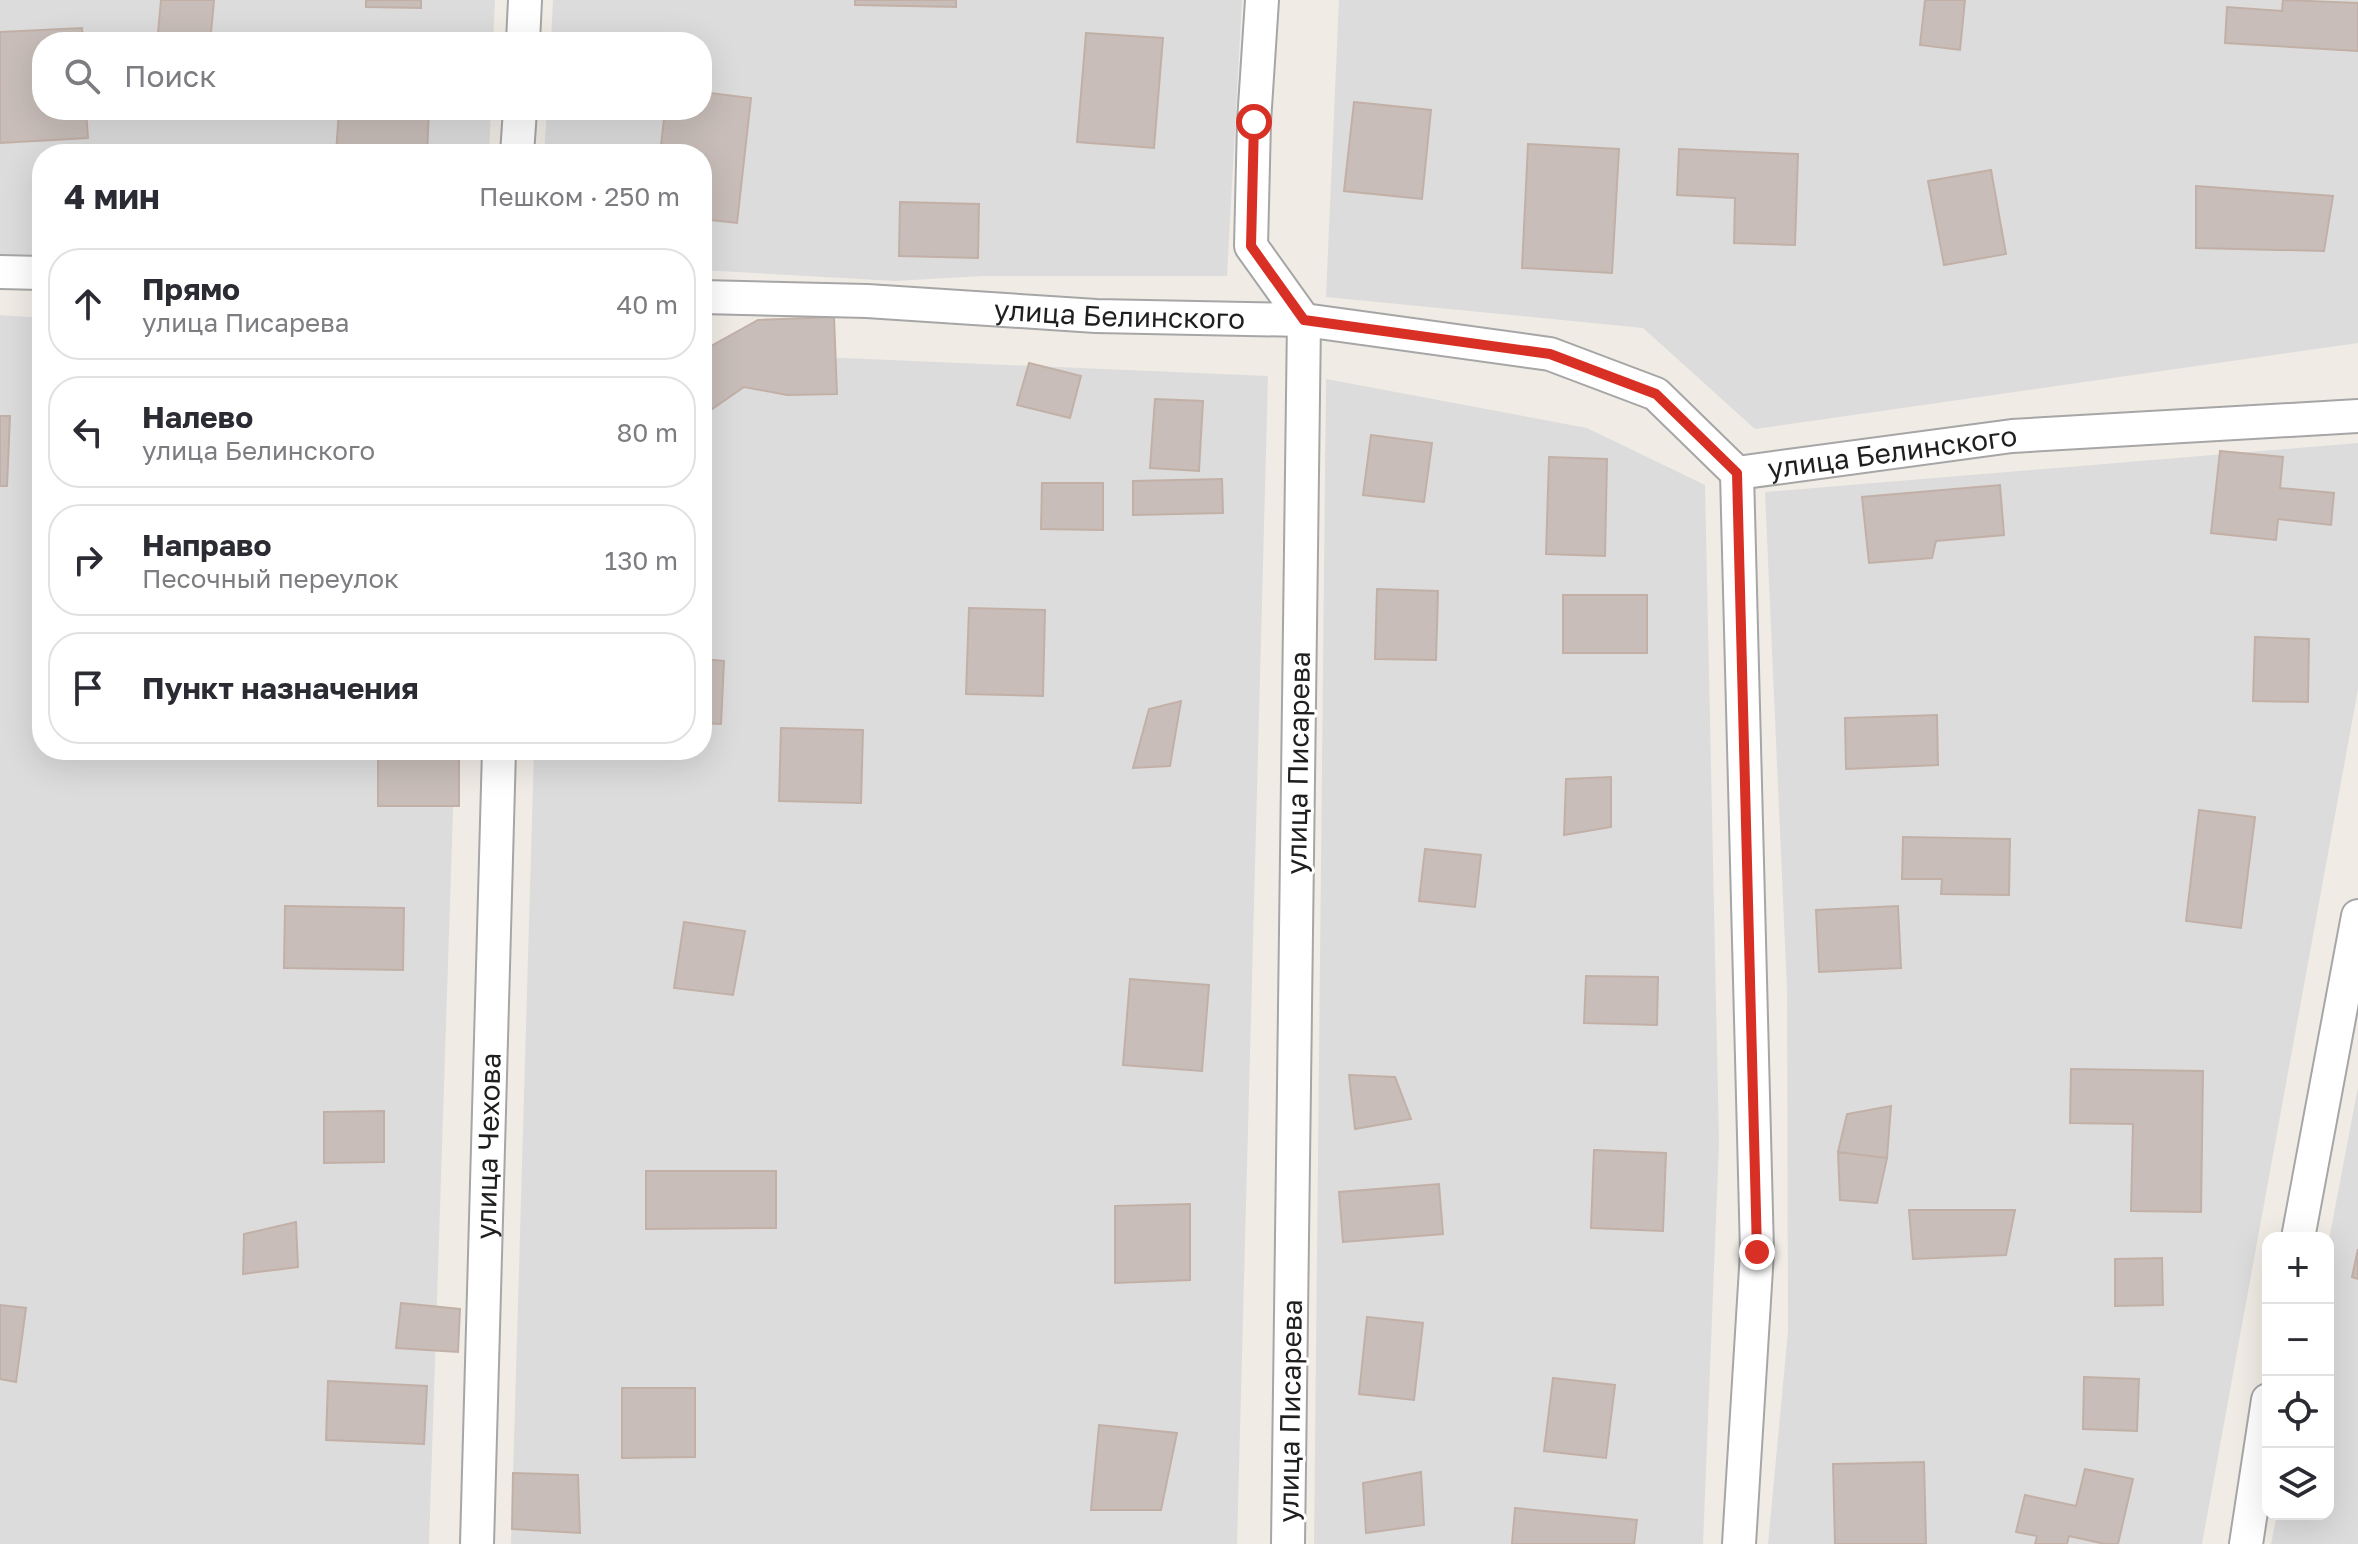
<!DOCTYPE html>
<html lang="ru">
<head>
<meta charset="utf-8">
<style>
  :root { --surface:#fff; --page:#f2f2f3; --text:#2b2b33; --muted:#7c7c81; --line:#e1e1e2 }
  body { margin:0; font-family:"Golos Text",sans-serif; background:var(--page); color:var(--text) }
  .controls { position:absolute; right:24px; bottom:24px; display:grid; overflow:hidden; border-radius:16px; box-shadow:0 8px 32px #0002 }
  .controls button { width:72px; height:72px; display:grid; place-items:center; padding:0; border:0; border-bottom:2px solid var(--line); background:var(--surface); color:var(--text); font:40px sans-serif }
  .stop { position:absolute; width:24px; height:24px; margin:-18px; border:6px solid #d93025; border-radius:50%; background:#fff }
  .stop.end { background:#d93025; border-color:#fff; box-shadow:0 2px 8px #0008 }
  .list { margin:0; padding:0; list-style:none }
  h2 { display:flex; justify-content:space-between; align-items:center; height:104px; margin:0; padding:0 32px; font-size:34px }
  h2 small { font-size:26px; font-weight:400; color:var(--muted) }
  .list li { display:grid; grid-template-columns:52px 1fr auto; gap:24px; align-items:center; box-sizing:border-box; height:112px; margin:0 16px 16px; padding:0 16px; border:2px solid var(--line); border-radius:32px }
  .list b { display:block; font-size:30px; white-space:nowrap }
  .list p { margin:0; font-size:26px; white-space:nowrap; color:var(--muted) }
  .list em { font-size:26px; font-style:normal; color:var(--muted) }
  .icon { flex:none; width:44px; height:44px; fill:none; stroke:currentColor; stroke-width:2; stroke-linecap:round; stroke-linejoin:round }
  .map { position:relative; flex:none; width:2358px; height:1544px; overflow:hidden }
  .search { position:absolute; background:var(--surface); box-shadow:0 8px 32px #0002; left:32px; top:32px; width:680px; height:88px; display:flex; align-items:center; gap:20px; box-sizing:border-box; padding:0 28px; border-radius:32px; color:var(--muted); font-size:30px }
  .panel { position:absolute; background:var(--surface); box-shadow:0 8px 32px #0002; left:32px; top:144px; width:680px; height:616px; border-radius:32px }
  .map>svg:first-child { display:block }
</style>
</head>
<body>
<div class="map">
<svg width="2358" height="1544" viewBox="0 0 2358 1544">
  <rect width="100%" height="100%" fill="#f0ebe5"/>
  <path fill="#dddcdc" d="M0 0H495L493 42H42V110H491L489 154H42V259H0Z
    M553 0H1242L1227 276H983L895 281 702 270V154H544L547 110H702V42H551Z
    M1339 0H2358V343L1755 429 1643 328 1326 297Z
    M0 315 42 318V750H455L429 1544H0Z
    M702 352 1268 376 1237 1544H511L534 750H702Z
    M1326 379 1587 428 1705 485 1719 1143 1703 1544H1314Z
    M2358 443V689L2202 1544H1768L1788 1331 1787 990 1765 492Z
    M2358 1087V1544H2271L2277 1514H2328V1245Z"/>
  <path fill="#c8bdb8" stroke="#c2b0a7" stroke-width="2" d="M161 0H214L211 33H158Z
    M366 0H421V8L366 7Z
    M855 0H956V7L855 5Z
    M1925 0H1965L1960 50 1920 45Z
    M2283 0 2358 3V51L2225 43 2227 7 2282 11Z
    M82 28 83 42H42V110H86L88 138 0 143V32Z
    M1086 33 1163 38 1154 148 1077 142Z
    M702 92 751 98 737 223 702 219V154H660L665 110H702Z
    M1354 102 1431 110 1422 199 1344 191Z
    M339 110H429L427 154H336Z
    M1528 144 1619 149 1612 273 1522 268Z
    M1679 149 1798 154 1795 245 1734 243 1735 198 1677 195Z
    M1991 170 2006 254 1944 265 1928 181Z
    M2196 186 2333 196 2324 251 2196 248Z
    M900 202 979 204 978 258 899 256Z
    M834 317 837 394 787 395 744 387 702 416V351L758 320Z
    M1029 363 1081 376 1070 418 1017 405Z
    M1155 399 1203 401 1199 471 1150 468Z
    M0 416H10L7 486H0Z
    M1371 435 1432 443 1424 502 1363 495Z
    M2220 451 2283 457 2280 488 2334 493 2331 525 2278 519 2276 540 2211 533Z
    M1549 457 1607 459 1605 556 1546 554Z
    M1222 479 1223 513 1133 515V481Z
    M1042 483H1103V530L1041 529Z
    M2000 485 2004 535 1936 541 1932 558 1869 563 1862 497Z
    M1377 589 1438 591 1436 660 1375 659Z
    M1563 595H1647V653H1563Z
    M969 608 1045 610 1043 696 966 694Z
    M2255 637 2309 639 2308 702 2253 701Z
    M702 659 724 661 721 724 702 723Z
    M1181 701 1170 766 1133 768 1149 709Z
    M1937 715 1938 765 1846 769 1845 718Z
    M781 728 863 730 861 803 779 801Z
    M378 750H459V806H378Z
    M1611 777V827L1564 835 1566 779Z
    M2199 810 2255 817 2241 928 2186 921Z
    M1903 837 2010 839 2009 895 1941 894 1942 879H1902Z
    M1425 849 1481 855 1475 907 1419 901Z
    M285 906 404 908 403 970 284 968Z
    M1898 906 1901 968 1819 972 1816 910Z
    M684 922 745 931 733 995 674 988Z
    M1586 976 1658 977 1657 1025 1584 1023Z
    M1130 979 1209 985 1202 1071 1123 1065Z
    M2071 1069 2203 1071 2201 1212 2131 1211 2133 1124 2070 1123Z
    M1349 1075 1395 1077 1411 1119 1355 1129Z
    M1891 1106 1887 1158 1838 1152 1847 1114Z
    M384 1111V1162L324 1163V1112Z
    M1594 1150 1666 1153 1663 1231 1591 1228Z
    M1838 1152 1887 1158 1877 1203 1840 1200Z
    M646 1171H776V1228L646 1229Z
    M1439 1184 1443 1234 1343 1242 1339 1192Z
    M1190 1204V1280L1115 1283V1206Z
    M1909 1210H2015L2006 1255 1913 1259Z
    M296 1222 298 1267 243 1274 244 1234Z
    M2358 1249V1279L2352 1277Z
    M2162 1258 2163 1305 2115 1306V1259Z
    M401 1303 460 1309 458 1352 396 1348Z
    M0 1305 26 1308 16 1382 0 1379Z
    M1367 1317 1423 1323 1414 1400 1359 1394Z
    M2084 1377 2139 1379 2137 1431 2083 1429Z
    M1553 1378 1615 1385 1606 1458 1544 1451Z
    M328 1381 427 1386 424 1444 326 1440Z
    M622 1388H695V1457L622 1458Z
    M1099 1425 1177 1433 1161 1510H1091Z
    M1924 1462 1926 1544H1835L1833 1464Z
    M2085 1469 2133 1479 2118 1544H2105L2069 1536 2067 1544H2035L2037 1536 2016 1532 2025 1495 2076 1506Z
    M1421 1472 1424 1525 1366 1533 1363 1483Z
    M513 1473 578 1475 580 1533 512 1529Z
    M1515 1508 1637 1520 1634 1544H1512Z"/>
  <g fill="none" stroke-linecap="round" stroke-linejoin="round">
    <defs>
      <g id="street">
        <path d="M1262 0 1254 122 1251 246 1304 320 1288 1544"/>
        <path d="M523 42 525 0"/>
        <path d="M517 154 520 110"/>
        <path d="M0 272 42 273"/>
        <path id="s1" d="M702 297 867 301 1096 316 1304 320 1550 354 1656 394 1737 473 2012 436 2358 416"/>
        <path d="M1737 473 1757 1252 1739 1544"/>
        <path d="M2298 1238 2358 916"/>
        <path id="s2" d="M477 1544 499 750"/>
        <path d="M2246 1544 2268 1400"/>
      </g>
    </defs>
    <use href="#street" stroke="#a6a6a6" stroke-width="36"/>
    <use href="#street" stroke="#fff" stroke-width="32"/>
  </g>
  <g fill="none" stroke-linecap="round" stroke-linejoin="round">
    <path stroke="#d93025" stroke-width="10" d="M1254 122 1251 246 1304 320 1550 354 1656 394 1737 473 1757 1252"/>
  </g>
  <g text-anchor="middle" stroke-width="6" stroke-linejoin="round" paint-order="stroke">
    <g font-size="28" fill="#1f1f1f" stroke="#fff">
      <text dy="10" stroke="none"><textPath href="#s1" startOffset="418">улица Белинского</textPath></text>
      <text dy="10" stroke="none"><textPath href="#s1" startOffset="1234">улица Белинского</textPath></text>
      <text transform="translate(1298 763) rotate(-89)" y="10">улица Писарева</text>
      <text dy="10" stroke="none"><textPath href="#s2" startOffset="398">улица Чехова</textPath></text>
      <text transform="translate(1290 1411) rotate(-89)" y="10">улица Писарева</text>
    </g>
  </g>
</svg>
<div class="controls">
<button>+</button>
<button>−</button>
<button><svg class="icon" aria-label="locate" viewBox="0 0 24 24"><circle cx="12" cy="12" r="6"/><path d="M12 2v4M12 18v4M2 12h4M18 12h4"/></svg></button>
<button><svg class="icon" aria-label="layers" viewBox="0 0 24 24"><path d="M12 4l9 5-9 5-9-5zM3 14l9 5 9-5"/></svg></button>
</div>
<div class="stop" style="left:1254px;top:122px"></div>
<div class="stop end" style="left:1757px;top:1252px"></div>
<div class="search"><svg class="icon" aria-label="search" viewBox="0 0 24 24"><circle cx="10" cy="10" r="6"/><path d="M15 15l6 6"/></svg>Поиск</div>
<section class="panel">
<h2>4 мин<small>Пешком · 250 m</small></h2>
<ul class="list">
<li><svg class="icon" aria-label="ahead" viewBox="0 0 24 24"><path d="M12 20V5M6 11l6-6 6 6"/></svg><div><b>Прямо</b><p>улица Писарева</p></div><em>40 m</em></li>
<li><svg class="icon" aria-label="left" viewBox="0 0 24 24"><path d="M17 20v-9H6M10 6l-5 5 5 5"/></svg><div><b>Налево</b><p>улица Белинского</p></div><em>80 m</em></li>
<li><svg class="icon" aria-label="right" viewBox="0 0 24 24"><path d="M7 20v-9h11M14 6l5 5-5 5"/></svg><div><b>Направо</b><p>Песочный переулок</p></div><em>130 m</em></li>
<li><svg class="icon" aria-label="arrive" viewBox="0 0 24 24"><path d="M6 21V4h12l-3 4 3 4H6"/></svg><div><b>Пункт назначения</b></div></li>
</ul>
</section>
</div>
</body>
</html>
